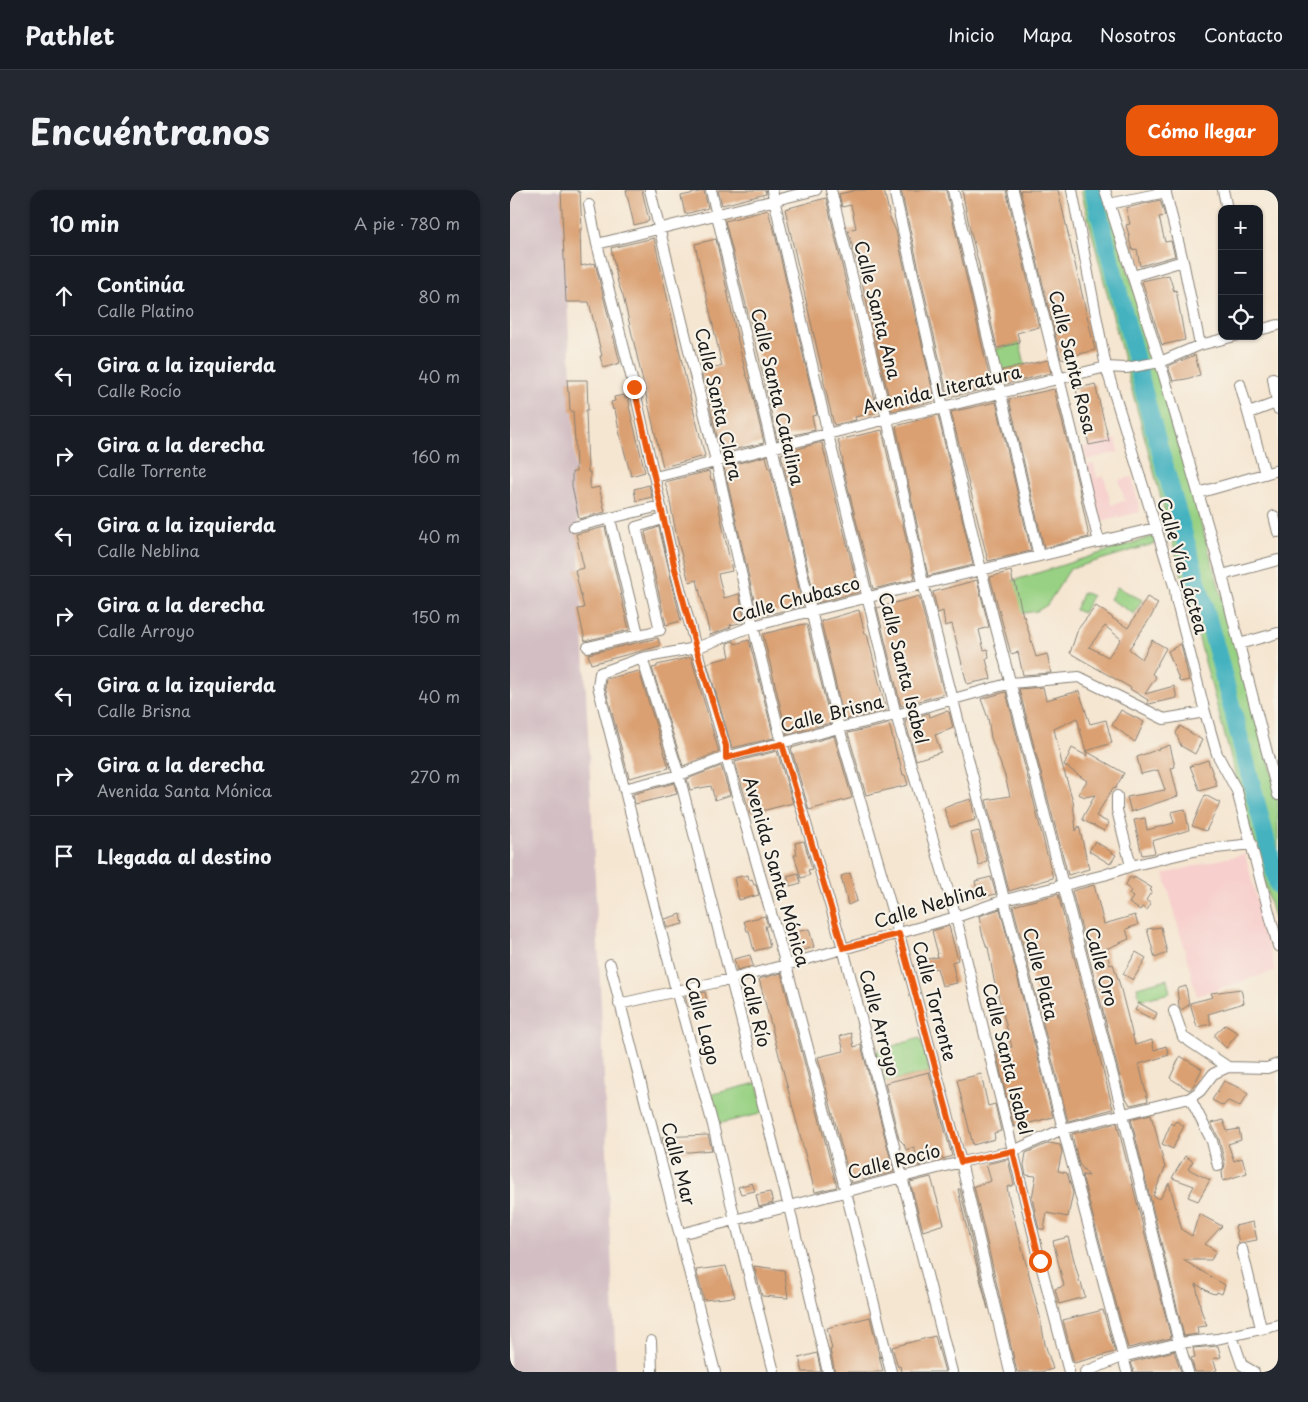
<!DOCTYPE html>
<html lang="es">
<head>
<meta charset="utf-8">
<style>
  :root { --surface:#171b24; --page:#242831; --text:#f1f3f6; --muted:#9ea1a6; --line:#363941; --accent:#ea580c }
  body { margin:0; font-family:"Playpen Sans",sans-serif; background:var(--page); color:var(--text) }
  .controls { position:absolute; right:15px; top:15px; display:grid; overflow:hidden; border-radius:10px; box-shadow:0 1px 4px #0004 }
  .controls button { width:45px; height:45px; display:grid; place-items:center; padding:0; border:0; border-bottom:1px solid var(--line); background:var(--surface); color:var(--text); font:25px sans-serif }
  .stop { position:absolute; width:15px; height:15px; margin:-11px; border:4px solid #ea580c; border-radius:50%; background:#fff }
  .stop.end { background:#ea580c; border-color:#fff; box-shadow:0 1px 5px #0008 }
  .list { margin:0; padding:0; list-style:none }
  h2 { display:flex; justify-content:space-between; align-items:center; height:65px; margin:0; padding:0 20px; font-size:21px }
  h2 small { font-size:16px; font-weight:400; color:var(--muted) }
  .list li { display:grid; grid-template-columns:32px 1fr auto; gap:15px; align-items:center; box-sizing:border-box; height:80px; padding:0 20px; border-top:1px solid var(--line) }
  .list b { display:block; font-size:19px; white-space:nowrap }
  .list p { margin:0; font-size:16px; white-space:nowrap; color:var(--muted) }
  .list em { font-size:16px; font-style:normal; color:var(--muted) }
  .icon { flex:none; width:28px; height:28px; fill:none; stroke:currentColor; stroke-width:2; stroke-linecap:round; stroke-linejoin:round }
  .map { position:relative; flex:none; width:768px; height:1182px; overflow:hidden; border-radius:15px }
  header { display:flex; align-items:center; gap:30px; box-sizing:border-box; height:70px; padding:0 25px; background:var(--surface); border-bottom:1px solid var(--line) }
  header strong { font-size:24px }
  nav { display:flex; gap:28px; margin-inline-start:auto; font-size:18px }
  .intro { display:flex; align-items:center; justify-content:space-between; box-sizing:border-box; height:120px; padding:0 30px }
  h1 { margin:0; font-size:35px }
  .button { padding:12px 22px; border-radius:15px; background:var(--accent); color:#fff; font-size:18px; font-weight:700 }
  main { display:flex; gap:30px; padding:0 30px }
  aside { flex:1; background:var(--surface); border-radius:15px; box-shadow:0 1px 4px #0004 }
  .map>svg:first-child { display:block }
</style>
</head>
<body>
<header>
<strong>Pathlet</strong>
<nav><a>Inicio</a><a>Mapa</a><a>Nosotros</a><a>Contacto</a></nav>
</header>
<div class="intro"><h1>Encuéntranos</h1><a class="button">Cómo llegar</a></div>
<main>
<aside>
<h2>10 min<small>A pie · 780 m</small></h2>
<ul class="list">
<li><svg class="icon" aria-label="ahead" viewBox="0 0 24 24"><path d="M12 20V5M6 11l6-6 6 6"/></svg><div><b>Continúa</b><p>Calle Platino</p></div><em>80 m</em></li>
<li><svg class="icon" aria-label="left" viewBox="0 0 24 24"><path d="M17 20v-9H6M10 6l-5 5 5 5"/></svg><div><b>Gira a la izquierda</b><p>Calle Rocío</p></div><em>40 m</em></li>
<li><svg class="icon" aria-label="right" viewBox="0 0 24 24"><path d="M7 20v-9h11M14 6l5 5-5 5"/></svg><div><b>Gira a la derecha</b><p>Calle Torrente</p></div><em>160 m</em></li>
<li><svg class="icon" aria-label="left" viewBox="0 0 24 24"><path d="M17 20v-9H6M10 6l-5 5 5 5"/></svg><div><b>Gira a la izquierda</b><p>Calle Neblina</p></div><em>40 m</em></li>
<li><svg class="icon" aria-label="right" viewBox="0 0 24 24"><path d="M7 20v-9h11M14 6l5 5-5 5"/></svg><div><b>Gira a la derecha</b><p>Calle Arroyo</p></div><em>150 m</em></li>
<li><svg class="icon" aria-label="left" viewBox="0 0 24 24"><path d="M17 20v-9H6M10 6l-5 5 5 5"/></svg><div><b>Gira a la izquierda</b><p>Calle Brisna</p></div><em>40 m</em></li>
<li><svg class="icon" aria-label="right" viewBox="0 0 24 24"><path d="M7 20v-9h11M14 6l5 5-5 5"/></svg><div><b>Gira a la derecha</b><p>Avenida Santa Mónica</p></div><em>270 m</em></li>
<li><svg class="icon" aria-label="arrive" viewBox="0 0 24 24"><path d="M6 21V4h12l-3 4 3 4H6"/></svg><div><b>Llegada al destino</b></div></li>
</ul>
</aside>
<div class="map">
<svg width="768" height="1182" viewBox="0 0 768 1182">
  <rect width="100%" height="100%" fill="#f7f3e8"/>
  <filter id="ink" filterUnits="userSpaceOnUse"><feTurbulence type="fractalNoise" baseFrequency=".02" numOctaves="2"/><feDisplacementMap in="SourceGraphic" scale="10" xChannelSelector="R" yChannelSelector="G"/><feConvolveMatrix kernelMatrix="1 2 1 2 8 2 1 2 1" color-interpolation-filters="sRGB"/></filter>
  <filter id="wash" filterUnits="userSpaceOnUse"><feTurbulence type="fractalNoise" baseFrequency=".0096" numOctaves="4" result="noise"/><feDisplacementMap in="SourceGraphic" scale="20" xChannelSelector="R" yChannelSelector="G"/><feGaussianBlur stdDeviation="1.12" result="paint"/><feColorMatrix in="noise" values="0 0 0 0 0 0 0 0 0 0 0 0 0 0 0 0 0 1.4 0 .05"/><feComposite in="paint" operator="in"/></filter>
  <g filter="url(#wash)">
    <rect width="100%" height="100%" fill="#f5e6d1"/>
    <path fill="#f7d0cd" d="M606 249 609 262 576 270 573 257Z
      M584 274 587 288 594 286 601 315 615 311 609 290 622 287 630 322 590 332 577 275Z
      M735 664 765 781 687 806 654 684 707 670Z"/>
    <path fill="#d2bec3" d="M0 0H52L92 836 106 1182H0Z"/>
    <path fill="#98d183" stroke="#5a7650" d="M571 0H595L756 560 768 605V743L616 178Z
      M510 153 515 175 491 181 486 159Z
      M651 344 653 351 560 379 537 415 527 421 503 425 496 393Z
      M607 397 632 410 624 424 600 409Z
      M573 402 582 406 573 423 565 420Z
      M657 789 660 803 630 810 627 797Z
      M410 848 420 882 372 893 363 862Z
      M247 893 254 923 203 935 195 906Z"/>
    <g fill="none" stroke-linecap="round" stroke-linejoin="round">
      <path stroke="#44b2c0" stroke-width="18" d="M583 0 638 218 707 461 768 695"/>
    </g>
    <g id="blocks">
      <path fill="#daa072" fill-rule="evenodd" d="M51 0H68V2H70L72 39H70L71 76 85 73 110 173 93 178 90 166H92L79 112H56Z
        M116 0H132L139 31 124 35Z
        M208 0H255L256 4 212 15Z
        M347 0H374L379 22 378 23 386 41 425 211 382 221 353 96 338 40 346 38 341 15 332 17 329 4Z
        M391 0H436L482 198 438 207Z
        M452 0H496L529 137 507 143 510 153 487 158 469 79H470L459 35Z
        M510 0H548L585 160 551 169Z
        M194 1 198 18 175 24 171 6Z
        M316 8 343 122 368 222 345 227 346 230 324 235 313 189H314L275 19Z
        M650 10 655 26 649 27 655 52 661 51 665 66 630 76 627 59 622 60 619 49 620 48 616 35 620 34 616 18Z
        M258 20 262 35H263L307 225 302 226 305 240 267 249 249 167 215 31Z
        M144 48 175 186 195 266 153 277 113 106 108 93 101 58Z
        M206 49 228 151 236 184 240 194 254 253 217 261 216 258 210 259 198 208 199 207 195 193H194L190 178 197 176 198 180 212 176 185 54Z
        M659 85 664 101 666 100 675 150 652 155 632 91Z
        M685 165 690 185 676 189 663 191 658 176Z
        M538 170 541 183 496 194 492 180Z
        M57 190H77L78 220H76L78 282H80V299L89 297 95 322 69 329 62 296V282H66L65 251 63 221H60L59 202H58Z
        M585 194 599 251 579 255 566 199Z
        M544 199 569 298 579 347 534 358 499 209Z
        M114 205 115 208 118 207 120 216H119L135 282 121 286 109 241 105 219 103 220 101 212 105 211 104 207Z
        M486 212 521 361 478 371 441 222Z
        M428 225 463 375 418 386 386 236Z
        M372 240 405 389 363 399 332 273 333 272 328 250Z
        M308 253H312L349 402 306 413 271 264Z
        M256 266 259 278H260L293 416 248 427 214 277Z
        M199 281 201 290H203L222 381 208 384 214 408 229 404 235 432 220 435 221 437 200 445 187 390 179 392 167 348 158 302 155 292Z
        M139 295 142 307 126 311 124 299Z
        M95 337 119 440 75 451 68 419 74 418 65 380 74 378 66 344Z
        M149 337 171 431 156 435 135 342Z
        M501 381 503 392H505L513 426H514L526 467 537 464 541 483 513 485 508 462 501 464 480 387Z
        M467 390 479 437 469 440 474 460 478 459 479 468 476 469 481 489 457 494 442 434 435 436 433 421 428 423 423 402Z
        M409 406 434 504 391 516 367 418Z
        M637 407 648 413 641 427 619 459 632 469 642 450 656 458 642 484 646 487 635 504 664 496 667 508 639 514 637 513 638 510 620 499 621 498 560 463 568 439 586 416 602 427V428L618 438ZM595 436 611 449 598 467 579 457Z
        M349 420 355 444H357L376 520 334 530 311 431Z
        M294 434V435H297L321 533 277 544 253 444Z
        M148 448 150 456 81 474 78 464Z
        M239 450 264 548 222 558 197 473 220 467 217 453 224 451 225 454Z
        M671 454 679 490 670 492 658 461Z
        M181 467 209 562 173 576 142 478 147 477V475Z
        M129 481 159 578 119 588 95 496 96 489Z
        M533 497 536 510 569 501 580 534 596 530 602 553 576 561 614 583 605 599 603 598 586 626 599 633 594 641 573 630V627L585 605 575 607 568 604 577 591 554 575 562 558 577 566 567 528 544 539 552 574 563 611 566 641 569 636 579 679 558 685 509 499Z
        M496 502 543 688 499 701 476 610 500 606 495 586 481 548 478 528 471 509Z
        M611 520 634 532 625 552 602 535Z
        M436 521 439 522 443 538 425 545 431 562 406 570 395 530 419 523 420 527Z
        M379 534 388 569 389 568 393 585H395L398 595 356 605 338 543Z
        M670 536 692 550 685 564 671 556 666 543Z
        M324 546 342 608 299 620 281 558Z
        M660 555 665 577 661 578 668 606 621 622 617 607 655 600 648 580 631 584 627 567Z
        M267 561 283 613 240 624 225 572Z
        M698 570 707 596 690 601 680 576Z
        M211 576 220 605 205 610 201 596 180 600 177 589Z
        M164 593 167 604 125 614 123 604Z
        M695 605 710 613 696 641 682 636Z
        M461 609 465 630 440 637 434 618 447 613Z
        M675 619 679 640 642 651 645 663 632 665 624 630 635 628 637 640 664 633 661 622Z
        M469 641 477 671 469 676 461 643Z
        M294 651 302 679 298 680 300 685 291 688 284 665H287L285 653Z
        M585 651 606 665 600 674 579 661Z
        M288 683 291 693 280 696 277 686Z
        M340 683 347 711 338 715 331 686Z
        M238 685 239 690 242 689 244 695H246L249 705 229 710 224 688Z
        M481 687 486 704 469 708 465 691Z
        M620 687 623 689 624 687 642 698 640 700 642 701 636 710 641 714 637 720 632 717 630 720 619 713 623 707 619 704 621 700 615 696Z
        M584 695 594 734 625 725 628 735 616 739 619 749 596 759 600 775 603 774 609 792 625 855 642 850 644 860 656 856 659 865 629 874 638 911 620 915 615 906 562 701Z
        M548 704 603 919 558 931 503 716Z
        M490 719 543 927 504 937 490 880 492 879 490 878 486 861 502 857 484 790 478 757 477 758 472 743 469 726Z
        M171 724 173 734 157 738 155 729Z
        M255 726 258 736H255L260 757 244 761 239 741H237L234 731Z
        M439 736 448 770 442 772 447 793 432 796 427 778 410 782 408 771 428 767 427 764H428L422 741Z
        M651 737 657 763 645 768 637 739Z
        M299 739 304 757 290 761 287 750H285L286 742Z
        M626 762 636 768 623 790 613 784Z
        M240 765 243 776 227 780 224 769Z
        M271 783 327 997 305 1002 249 789Z
        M676 796 679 815 671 820 669 816 667 799Z
        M731 799 734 813 698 824 701 834 687 837 680 813 703 807 701 803Z
        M195 802 197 812 178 817 175 806Z
        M629 813 647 823 644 830 625 820Z
        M715 835 728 843 716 858 705 847V844Z
        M341 843 344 857 351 855 384 982 341 993 308 867 334 861 330 846Z
        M670 866 692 879 682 898 679 900 660 888Z
        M419 882 442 966 433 969 432 967 415 966 417 974 409 976 404 957 396 960 394 954 389 949 375 893Z
        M471 884 478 916 485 914 491 941 484 943 485 949 463 955 447 890Z
        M714 891 730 898 738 904 730 916 718 911 713 916 702 910Z
        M641 924 643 933 644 934 655 978 643 1006 650 1009 659 993 672 1040 682 1046 689 1024 712 1036 695 1054 706 1061 701 1070H673L715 1095 712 1104 707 1102 706 1104 701 1103 686 1094 691 1120 697 1136 687 1137 688 1144 674 1146 621 929Z
        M713 930 717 941 729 939 731 950 718 954 724 971 732 968 737 983 713 991 712 982 714 978 715 974 709 949 701 933Z
        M666 931 674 936 668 947 663 959 652 954 661 933 663 935Z
        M607 933 661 1148 618 1158 572 985 579 986 569 974 562 945V944Z
        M198 945 202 960 156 964 152 947Z
        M539 953 550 955 552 961 548 981 557 983 563 1003 558 1027 537 1023 534 1039H529L522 1008 526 986 516 985 514 975 516 963Z
        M675 966 683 971 678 979 700 990 688 1011 678 1007 684 996 662 988Z
        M498 969 504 995 497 997 499 1008 530 1127 535 1154 543 1179 531 1182H507L464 996 481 991 476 974Z
        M421 987 434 1034 413 1041 400 992Z
        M242 993 245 1001 231 1004 228 997Z
        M448 999H450L478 1119 455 1031Z
        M260 1002 263 1013 249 1017 246 1005Z
        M743 1032 747 1050 729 1053 725 1036Z
        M558 1047 570 1093 571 1092 575 1107 549 1114 545 1099 554 1096 543 1051Z
        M216 1076 225 1107 194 1110 186 1080Z
        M244 1076 274 1080 278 1108 252 1106Z
        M593 1120 605 1162 564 1173 553 1130Z
        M360 1127 373 1182H325L320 1160 322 1159 317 1138Z
        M425 1146 435 1182H391L390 1176 388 1177 382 1157Z
        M708 1156 711 1167 703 1169 707 1180 702 1182H685L681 1168 685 1167 683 1158Z
        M664 1161 671 1182H624L621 1172Z
        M307 1163 311 1182H293L289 1168Z"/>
    </g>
  </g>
  <g filter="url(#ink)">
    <use href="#blocks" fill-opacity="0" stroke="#888176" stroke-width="1"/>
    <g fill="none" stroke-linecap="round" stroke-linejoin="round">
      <defs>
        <path id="minor" d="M140 0 206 271 243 436 272 553 333 758 442 1182
          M201 0 329 538 389 744 451 972 500 1182
          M262 0 318 244 386 525 446 727 530 1071 559 1182
          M321 0 377 229 413 393 553 939 617 1182
          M384 0 433 217 471 380 613 925 669 1153 678 1182
          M443 0 529 366
          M503 0 589 352
          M562 0 596 177 665 399 666 409 695 522 707 564 727 601 768 756
          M595 0 650 172 712 385 729 454 768 605
          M655 0 673 71 690 155
          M713 0 717 19
          M599 14 656 2
          M79 15 87 54 124 197 165 379 186 458 215 556 216 567 276 775 336 1002 381 1182
          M87 54 306 0
          M623 86 673 71
          M749 140 768 135
          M763 188 768 219
          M730 194 755 284
          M739 223 766 213
          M145 287 377 229 433 217 596 177 616 178 650 172 690 155 725 146
          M688 303 768 280
          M764 326 768 342
          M100 329 128 444
          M64 337 150 316
          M712 385 768 370
          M729 454 768 443
          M78 457 150 440 126 337 153 329
          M132 468 169 585 279 1017 318 1182
          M114 599 169 585 216 567 329 538 386 525 501 493 569 487 654 529 695 522
          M607 606V620L621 676
          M100 774 205 1182
          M109 814 221 789 276 775 446 727 495 710 594 685 621 676 688 660 742 654
          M664 821 673 847 718 877
          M680 908 702 951 708 976
          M170 1044 451 972 503 961 553 939 654 914 680 908 690 901 703 884 718 877 757 878 768 874
          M732 1059 751 1138
          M722 1146 732 1175 744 1182
          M141 1151 142 1182
          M264 1182 225 1030 203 935 166 800 88 496 90 483 132 468 186 458 243 436 301 421 645 338
          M575 1182 612 1167 669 1153 707 1149 768 1135"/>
      </defs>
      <use href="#minor" stroke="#888176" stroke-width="12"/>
      <use href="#minor" stroke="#fff" stroke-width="10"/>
    </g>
  </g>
  <g fill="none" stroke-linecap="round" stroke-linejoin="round" filter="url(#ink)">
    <path stroke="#ea580c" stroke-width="6" d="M124 197 165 379 186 458 216 556V568L272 554 333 758 389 744 451 972 503 961 530 1071"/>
  </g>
  <g text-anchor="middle" stroke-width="4.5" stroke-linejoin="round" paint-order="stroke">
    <g font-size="18" fill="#1c1c1c" stroke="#f7f3e8">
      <text transform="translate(367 120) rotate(76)" y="6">Calle Santa Ana</text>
      <text transform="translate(562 172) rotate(76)" y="6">Calle Santa Rosa</text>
      <text transform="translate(432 200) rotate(-13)" y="6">Avenida Literatura</text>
      <text transform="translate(267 207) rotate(77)" y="6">Calle Santa Catalina</text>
      <text transform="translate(208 214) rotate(77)" y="6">Calle Santa Clara</text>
      <text transform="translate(672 376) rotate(74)" y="6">Calle Vía Láctea</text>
      <text transform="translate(286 410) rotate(-15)" y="6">Calle Chubasco</text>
      <text transform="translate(393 478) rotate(76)" y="6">Calle Santa Isabel</text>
      <text transform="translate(322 524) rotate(-14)" y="6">Calle Brisna</text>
      <text transform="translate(266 682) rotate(74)" y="6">Avenida Santa Mónica</text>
      <text transform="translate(420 716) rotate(-17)" y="6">Calle Neblina</text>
      <text transform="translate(591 777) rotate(75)" y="6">Calle Oro</text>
      <text transform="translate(530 784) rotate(76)" y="6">Calle Plata</text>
      <text transform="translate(424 811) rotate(75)" y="6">Calle Torrente</text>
      <text transform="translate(245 820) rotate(76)" y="6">Calle Río</text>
      <text transform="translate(192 831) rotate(75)" y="6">Calle Lago</text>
      <text transform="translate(369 833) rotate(75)" y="6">Calle Arroyo</text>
      <text transform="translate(497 869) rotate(76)" y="6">Calle Santa Isabel</text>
      <text transform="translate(384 972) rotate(-14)" y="6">Calle Rocío</text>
      <text transform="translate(168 974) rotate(75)" y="6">Calle Mar</text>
    </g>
  </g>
</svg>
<div class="controls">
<button>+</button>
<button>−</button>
<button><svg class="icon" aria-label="locate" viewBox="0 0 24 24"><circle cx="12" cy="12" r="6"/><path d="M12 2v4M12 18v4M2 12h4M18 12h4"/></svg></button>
</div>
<div class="stop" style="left:530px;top:1071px"></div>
<div class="stop end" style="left:124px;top:197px"></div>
</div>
</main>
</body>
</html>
